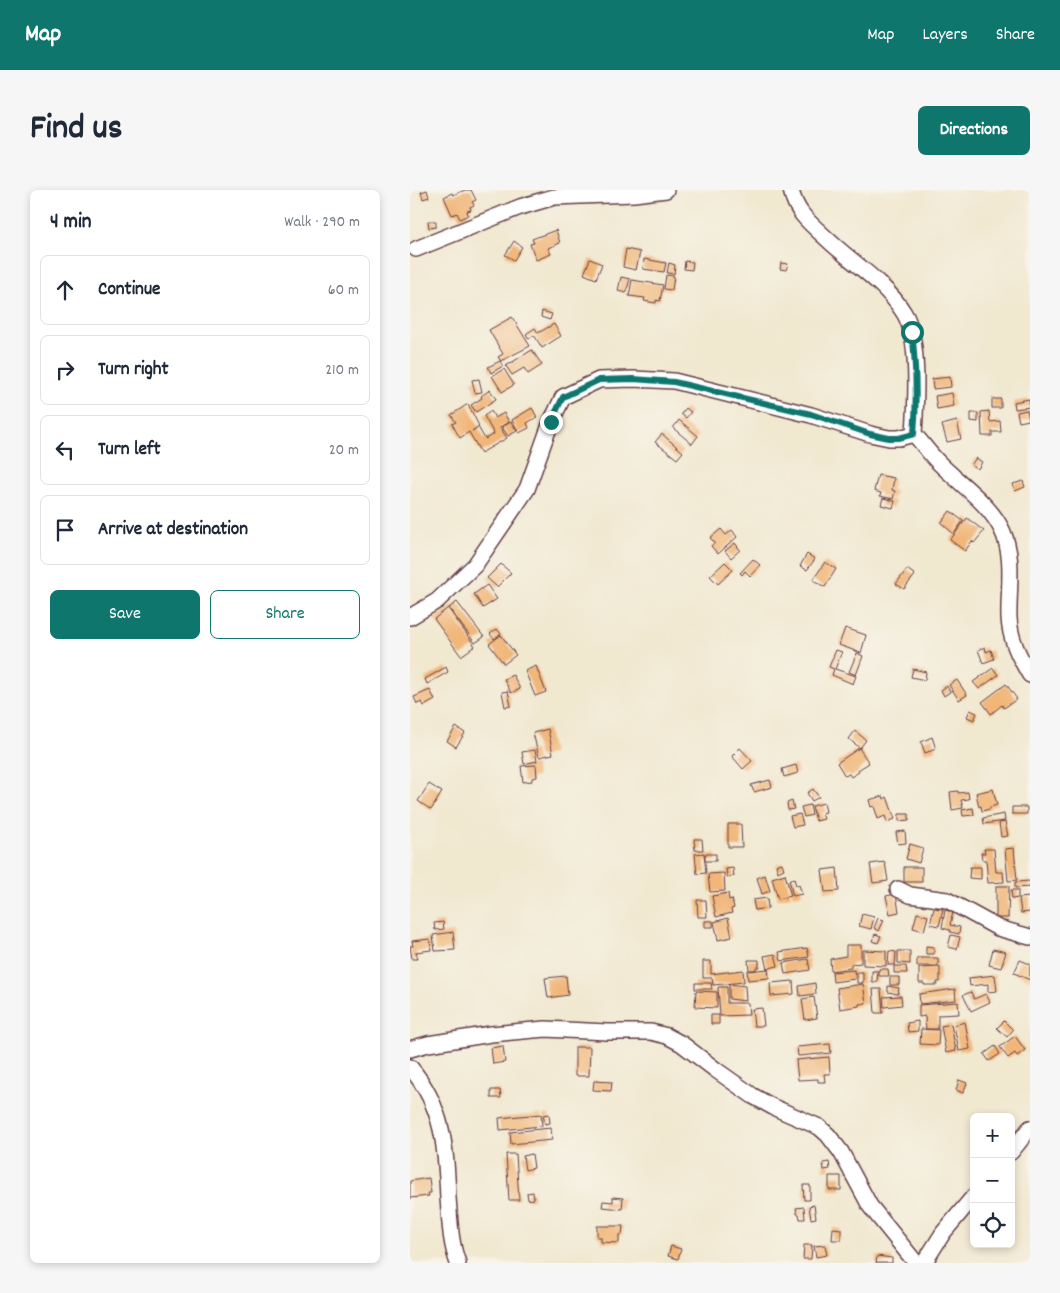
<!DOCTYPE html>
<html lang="en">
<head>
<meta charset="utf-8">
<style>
  :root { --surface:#fff; --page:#f6f6f7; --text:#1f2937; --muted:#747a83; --line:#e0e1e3; --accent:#0f766e }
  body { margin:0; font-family:Dekko,sans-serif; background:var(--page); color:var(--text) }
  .controls { position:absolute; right:15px; bottom:15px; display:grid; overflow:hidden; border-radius:8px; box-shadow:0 2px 8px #0003 }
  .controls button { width:45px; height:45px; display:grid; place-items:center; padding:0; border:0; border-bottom:1px solid var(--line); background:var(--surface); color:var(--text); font:25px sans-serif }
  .stop { position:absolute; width:15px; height:15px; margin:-11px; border:4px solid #0f766e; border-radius:50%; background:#fff }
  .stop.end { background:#0f766e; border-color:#fff; box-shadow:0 1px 5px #0008 }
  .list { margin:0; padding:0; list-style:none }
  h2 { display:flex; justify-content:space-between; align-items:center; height:65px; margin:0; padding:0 20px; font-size:21px }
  h2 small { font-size:16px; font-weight:400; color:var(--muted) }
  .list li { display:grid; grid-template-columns:32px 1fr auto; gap:15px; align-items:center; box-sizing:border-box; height:70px; margin:0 10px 10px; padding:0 10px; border:1px solid var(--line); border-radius:8px }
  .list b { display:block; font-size:19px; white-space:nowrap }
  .list em { font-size:16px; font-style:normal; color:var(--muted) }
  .actions { display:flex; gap:10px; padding:15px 20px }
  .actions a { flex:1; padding:11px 0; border:1px solid var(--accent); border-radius:8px; text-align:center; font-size:18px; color:var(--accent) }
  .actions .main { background:var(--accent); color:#fff }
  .icon { flex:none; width:28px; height:28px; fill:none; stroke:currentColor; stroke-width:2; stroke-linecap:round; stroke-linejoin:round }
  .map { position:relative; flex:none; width:620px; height:1073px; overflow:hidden; border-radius:8px }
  header { display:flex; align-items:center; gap:30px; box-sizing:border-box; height:70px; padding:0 25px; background:var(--accent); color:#fff }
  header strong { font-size:24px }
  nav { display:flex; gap:28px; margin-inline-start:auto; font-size:18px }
  .intro { display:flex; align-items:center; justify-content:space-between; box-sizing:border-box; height:120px; padding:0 30px }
  h1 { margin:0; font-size:35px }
  .button { padding:12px 22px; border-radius:8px; background:var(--accent); color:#fff; font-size:18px; font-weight:700 }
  main { display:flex; gap:30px; padding:0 30px }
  aside { flex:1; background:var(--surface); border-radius:8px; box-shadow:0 2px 8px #0003 }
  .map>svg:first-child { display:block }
</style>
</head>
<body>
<header>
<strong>Map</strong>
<nav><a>Map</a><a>Layers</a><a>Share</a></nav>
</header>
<div class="intro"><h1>Find us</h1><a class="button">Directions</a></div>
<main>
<aside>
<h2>4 min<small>Walk · 290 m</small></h2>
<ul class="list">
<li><svg class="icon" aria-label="ahead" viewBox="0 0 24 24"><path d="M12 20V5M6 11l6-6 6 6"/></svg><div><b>Continue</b></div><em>60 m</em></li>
<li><svg class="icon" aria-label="right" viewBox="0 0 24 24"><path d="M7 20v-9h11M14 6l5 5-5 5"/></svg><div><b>Turn right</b></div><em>210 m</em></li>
<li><svg class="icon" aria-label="left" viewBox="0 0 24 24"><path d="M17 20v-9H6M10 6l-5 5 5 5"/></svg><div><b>Turn left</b></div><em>20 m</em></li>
<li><svg class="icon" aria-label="arrive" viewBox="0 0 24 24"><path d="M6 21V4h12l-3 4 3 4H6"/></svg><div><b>Arrive at destination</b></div></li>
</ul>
<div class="actions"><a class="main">Save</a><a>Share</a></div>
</aside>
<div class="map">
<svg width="620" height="1073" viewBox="0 0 620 1073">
  <rect width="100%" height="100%" fill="#f7f3e8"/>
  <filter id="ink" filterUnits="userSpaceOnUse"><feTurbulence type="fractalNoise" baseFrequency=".02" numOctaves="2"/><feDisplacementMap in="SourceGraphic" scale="10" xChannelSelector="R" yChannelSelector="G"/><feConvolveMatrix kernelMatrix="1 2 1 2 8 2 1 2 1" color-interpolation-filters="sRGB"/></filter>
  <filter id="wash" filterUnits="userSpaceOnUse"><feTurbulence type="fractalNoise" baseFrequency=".0096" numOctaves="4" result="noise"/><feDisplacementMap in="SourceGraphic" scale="20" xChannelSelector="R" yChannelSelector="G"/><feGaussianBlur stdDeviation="1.12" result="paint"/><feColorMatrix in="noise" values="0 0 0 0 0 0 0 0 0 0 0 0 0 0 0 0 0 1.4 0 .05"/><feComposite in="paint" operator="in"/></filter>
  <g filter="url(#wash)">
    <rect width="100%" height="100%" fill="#f1e8d0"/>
    <g id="blocks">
      <path fill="#f1b678" d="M17 0 19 7 13 9 11 2Z
        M55 0H61L66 10 62 12 64 15 60 17 61 20 57 21 58 25 50 29 47 23 42 25 34 7 42 3 43 5Z
        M18 31H26V37L19 38Z
        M146 40 150 53 138 58 141 64 126 70 120 54 124 53 122 49Z
        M104 51 112 57 104 70 95 65Z
        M216 59 230 62 226 80 213 77Z
        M180 69 192 74 186 89 174 84Z
        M234 69 256 73 254 82 233 79Z
        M275 71 283 72 282 80 274 79Z
        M259 73 265 75 264 84 257 83Z
        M371 73 378 74 376 80 370 79Z
        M256 85 264 86 262 100 254 99Z
        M211 87 220 89 216 103 208 101Z
        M222 90 253 95 250 111 246 110V113L234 111 235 108 219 106Z
        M132 121 142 124 140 130 131 127Z
        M102 127 120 156 91 171 88 167 93 164 79 140Z
        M144 134 151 146 132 158 124 145 119 149 116 144 125 138 128 143Z
        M122 160 132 175 118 184 114 178 102 185 96 176Z
        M90 171 93 176 81 183 78 177Z
        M94 179 104 195 92 202 82 186Z
        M540 187 541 197 523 199 522 189Z
        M69 189 72 202 65 203 62 190Z
        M80 200 86 209 66 222 61 215 72 208 71 206Z
        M542 203 544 216 527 219 525 206Z
        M582 209H591V218H582Z
        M619 209 620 217 605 219 604 212Z
        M58 214 69 236 62 241 68 237 75 249 84 244 74 226 81 221 85 228 94 223 99 232 90 237 97 248 71 263 59 242 50 248 42 234 46 232 41 225Z
        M122 218 127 227 117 233 119 238 109 243 102 230Z
        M276 218 281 222 276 228 271 224Z
        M617 220 619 230 609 232 607 222Z
        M579 221 580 232 590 231 591 242H582V246H572L571 222Z
        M561 223H568V232L561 231Z
        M269 230 288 246 282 254 263 238Z
        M547 231 551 249 537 252 532 235Z
        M101 232 107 241 98 246 92 237Z
        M252 244 273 262 267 269 245 252Z
        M566 268 572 272 568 279 561 275Z
        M468 285 484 288 482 300 485 301 483 309 470 306 471 303 464 301Z
        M613 291 615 297 605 301 603 294Z
        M473 308 485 311 483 318 471 315Z
        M540 321 553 331 544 344 531 333Z
        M557 328 574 341 564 353 562 351 555 361 540 350Z
        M311 339 316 345 322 340 327 347 308 364 301 356 305 353 300 348Z
        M325 353 330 360 321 368 315 361Z
        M397 364 405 369 397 380 390 376Z
        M343 369 350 375 340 386 335 381 332 385 330 383Z
        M315 372 323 380 308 394 300 386Z
        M415 372 426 379 415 397 403 390Z
        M91 374 101 383 87 397 77 388Z
        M497 379 505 385 494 399 486 394Z
        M77 395 87 409 73 418 64 404Z
        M47 412 74 447 65 453 39 418Z
        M38 418 65 456 51 466 24 429Z
        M435 438 456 445 451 463 429 455Z
        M87 439 91 444 84 449 80 444Z
        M91 445 106 465 94 474 79 454Z
        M575 457 576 462 581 460 584 469 573 473 568 460Z
        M426 460 432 462 425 479 446 486 443 494 422 485 424 479 419 477Z
        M447 463 453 466 446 485 439 482Z
        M126 476 136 502 125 506 115 481Z
        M36 477 38 482 17 494 15 489Z
        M583 478 588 485 569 499 563 492Z
        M503 479 516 482 515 490 501 487Z
        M103 485 110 499 101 503 94 489Z
        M547 490 557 505 549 510 539 495Z
        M596 494 607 509 594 518 592 515 581 524 572 512Z
        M537 496 540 502 534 506 531 500Z
        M20 500 25 510 14 516 12 512 7 514 4 507Z
        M98 501 101 516 95 517 92 502Z
        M560 520 567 523 564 530 557 527Z
        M46 537 55 543 46 557 37 551Z
        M138 539 143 564 129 567 123 543Z
        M445 541 456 550 450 558 439 549Z
        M522 547 526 559 515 563 511 552Z
        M330 558 342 571 333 579 322 566Z
        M449 558 459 573 448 580 449 582 441 587 439 584 435 586 427 573Z
        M125 560 127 571 114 574 112 562Z
        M126 575 127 587 122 588V591L113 592 111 576Z
        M386 575 388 583 374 587 372 579Z
        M360 590 362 597 344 602 341 595Z
        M19 594 32 602 21 620 8 611Z
        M403 599 409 607 402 611 397 603Z
        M583 599 587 615 580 617V619L572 621 571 616 569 617 566 603Z
        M548 601V603L558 602 559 609 551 610 553 618 542 620 540 602Z
        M473 606 474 609 477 607 485 629 477 632 475 626 468 629 464 616 461 617 459 610Z
        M382 611 384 619 378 620 377 613Z
        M414 613 416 622 412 623 414 629 406 631 402 616Z
        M400 615 402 625 394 627 391 617Z
        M602 617H617V624H602Z
        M563 618 564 625 553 626 552 620Z
        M390 624 393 635 383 637 380 626Z
        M489 624H499V630L489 631Z
        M594 624 595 631 574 634 573 628Z
        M595 632 598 646 591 647 589 633Z
        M318 634H331L332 657H318Z
        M495 641 496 653 488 654 486 642Z
        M284 649H292L293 660H285Z
        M500 654 513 658 509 673 496 669Z
        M604 658 607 690 598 691 595 659Z
        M574 659H584L586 682H593L594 692 578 693 576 670H572L571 663H575Z
        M294 663 296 683 287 684 285 664Z
        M295 664H306V671H295Z
        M475 672 478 691 463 693 460 674Z
        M372 673 374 679 368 682 366 675Z
        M494 677H512V692H494Z
        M560 677H571V689L559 688Z
        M323 678 324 686 317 687 316 679Z
        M427 678 429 701 415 702 412 680Z
        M314 683 315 701 300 702 298 684Z
        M375 684 381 706 368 709 362 688Z
        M355 685 360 701 352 704 347 688Z
        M384 688 386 696 389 695 392 704 383 706 379 690Z
        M620 691V697L605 698V692Z
        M586 696H599L598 728H586Z
        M601 700H608V708L602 709Z
        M318 703 319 710 322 709 324 718 321 719 322 723 306 727 302 706Z
        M486 704 489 722 480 724 476 706Z
        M620 707V722L611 723 609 708Z
        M357 708 358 718 345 720 343 710Z
        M287 710H296L297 727H288Z
        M524 718 533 719 529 736 520 734Z
        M535 720 543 722 540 735 550 737 549 744 540 742V740L532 738Z
        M507 723 518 726 514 741 503 738Z
        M452 724 464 727 461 739 449 736Z
        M318 728 322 747 308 750 304 732Z
        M468 728 474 730 469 741 464 738Z
        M295 731H303V737H295Z
        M33 732 34 739 25 740 24 733Z
        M43 742 45 760 25 761 23 745Z
        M465 744 471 746 468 753 462 751Z
        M541 745 550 747 547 759 538 757Z
        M20 749 21 760 6 762 8 769H2L0 756H3L2 751Z
        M436 755H451V773L441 774V778L421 781 420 769 436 766Z
        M516 756 524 757V764H516Z
        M397 758 399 767 371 771 369 762Z
        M583 759 596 762 591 778 579 775Z
        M453 760 476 761V776L453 775Z
        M479 761 486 762 485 775H478Z
        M488 761H500V774L488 773Z
        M365 764 368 776 359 778 358 777 357 779 354 766Z
        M507 768H528V776H507Z
        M398 769 400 780 375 784 373 773Z
        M338 770H349V777H346V780H339Z
        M610 770 620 774V790L604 783Z
        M293 771H301V784L333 780 334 792 303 795 302 788H293Z
        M484 776H496L497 783H484Z
        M530 777V792H527V795H514V793H509V778Z
        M358 779 359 788 338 790 337 781Z
        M469 779H478L479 786H469Z
        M444 780 445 789 423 792 422 782Z
        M462 781H468L467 792H462Z
        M447 782H453V793H447Z
        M585 785 587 801 578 802V794L560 796 559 788Z
        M156 786 158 805 138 808 135 788Z
        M480 787H489V795H480Z
        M383 791 384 804 361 806 360 793Z
        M285 793H301L302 799H285Z
        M405 793 406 804 390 806 389 796Z
        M319 794 335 796 336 811 319 809Z
        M453 794 456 813 449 814V816L430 819 427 798Z
        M478 796 489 798 488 804 478 802Z
        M308 797H317V813H338L339 825 310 826Z
        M463 799H471L473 823H465Z
        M545 799 546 810 510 814 509 804Z
        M286 801 307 802V818L285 817Z
        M561 802 564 809 576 804 580 812 561 821 553 805Z
        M491 806 492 815 474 817 473 807Z
        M404 807 407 828 395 830 392 809Z
        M548 812 549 824 528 825V839H516L515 826 509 827V815Z
        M352 818 354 836H344L342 819Z
        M301 825H309V834H301Z
        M508 831V841L498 842 497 833Z
        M594 831 603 840 597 847 587 838Z
        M555 832 560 859 549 861 544 835Z
        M541 834 546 861 536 863 531 836Z
        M511 839 529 840 528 855 510 854Z
        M605 846 615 860 607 866 605 863 598 868 590 857Z
        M420 854 421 863 388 866 387 857Z
        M93 856 95 872 83 874 81 858Z
        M585 856 590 864 579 871 574 864Z
        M165 857H180L179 886H165Z
        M419 867 420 884H414L415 892H408V889L388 890 386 870Z
        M549 890 557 893 553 903 546 900Z
        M184 891 202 892 201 901 183 900Z
        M81 900H90L91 908H81Z
        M131 924 132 936 90 940 89 928Z
        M139 924 140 933 135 934 133 925Z
        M141 938 142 950 101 954 100 942Z
        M96 964H106L109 1010H99Z
        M122 964 124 978 115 980 113 966Z
        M419 972 420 979 414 980 413 973Z
        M419 986H431V1000H419Z
        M19 988 21 1003H18L19 1006 0 1008V991Z
        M393 995H400V1010H394Z
        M123 1002 124 1009 118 1010 117 1003Z
        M203 1007 213 1008 212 1019 192 1017 193 1011 203 1012Z
        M404 1015 406 1028 401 1029 399 1016Z
        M394 1017 395 1029H390L389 1024H387L386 1018Z
        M187 1036H213L212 1045H209V1053L191 1052V1047H187Z
        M423 1038 431 1039V1050H422Z
        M394 1055H402L401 1069H393Z
        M415 1055 417 1065 406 1067 404 1056Z
        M261 1056 271 1059 268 1069 258 1066Z
        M467 1066 482 1068V1073H466Z"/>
    </g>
  </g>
  <g filter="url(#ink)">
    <use href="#blocks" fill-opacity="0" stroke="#633d44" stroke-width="1"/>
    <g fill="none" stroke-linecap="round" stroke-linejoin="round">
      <defs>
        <path id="minor" d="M6 59 110 17 144 7 224 4 256 0
          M504 244C513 254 520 264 529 273 550 294 579 313 592 340 605 367 598 400 599 428 600 449 609 467 620 485
          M0 427 27 411 65 375 117 299 141 232 153 207 189 190 223 189 264 191 401 225 460 244 479 248H489L504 244C506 213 510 148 494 123 475 92 442 73 416 48 400 33 386 23 381 0
          M488 699 500 705 537 710 588 738 620 747
          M0 859 18 854 81 844 135 839 197 842H241L257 846 272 854 306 880 343 906 363 917 409 937 418 945 431 962 460 1016 506 1073
          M0 877C34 917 36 959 38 1008 40 1030 40 1052 48 1073
          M601 962 620 938
          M514 1073 533 1043 564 1006"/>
      </defs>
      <use href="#minor" stroke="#633d44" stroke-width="18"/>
      <use href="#minor" stroke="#fff" stroke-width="15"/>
    </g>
  </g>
  <g fill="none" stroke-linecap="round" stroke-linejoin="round" filter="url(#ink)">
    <path stroke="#0f766e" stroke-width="6" d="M141 232 153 207 189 190 223 189 264 192 401 224 460 244 479 248H489L504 244C507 210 506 176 502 142"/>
  </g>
</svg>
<div class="controls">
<button>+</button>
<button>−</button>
<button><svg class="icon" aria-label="locate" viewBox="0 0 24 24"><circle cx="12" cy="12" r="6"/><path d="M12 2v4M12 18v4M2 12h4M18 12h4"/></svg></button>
</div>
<div class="stop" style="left:502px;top:142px"></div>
<div class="stop end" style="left:141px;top:232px"></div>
</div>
</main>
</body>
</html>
